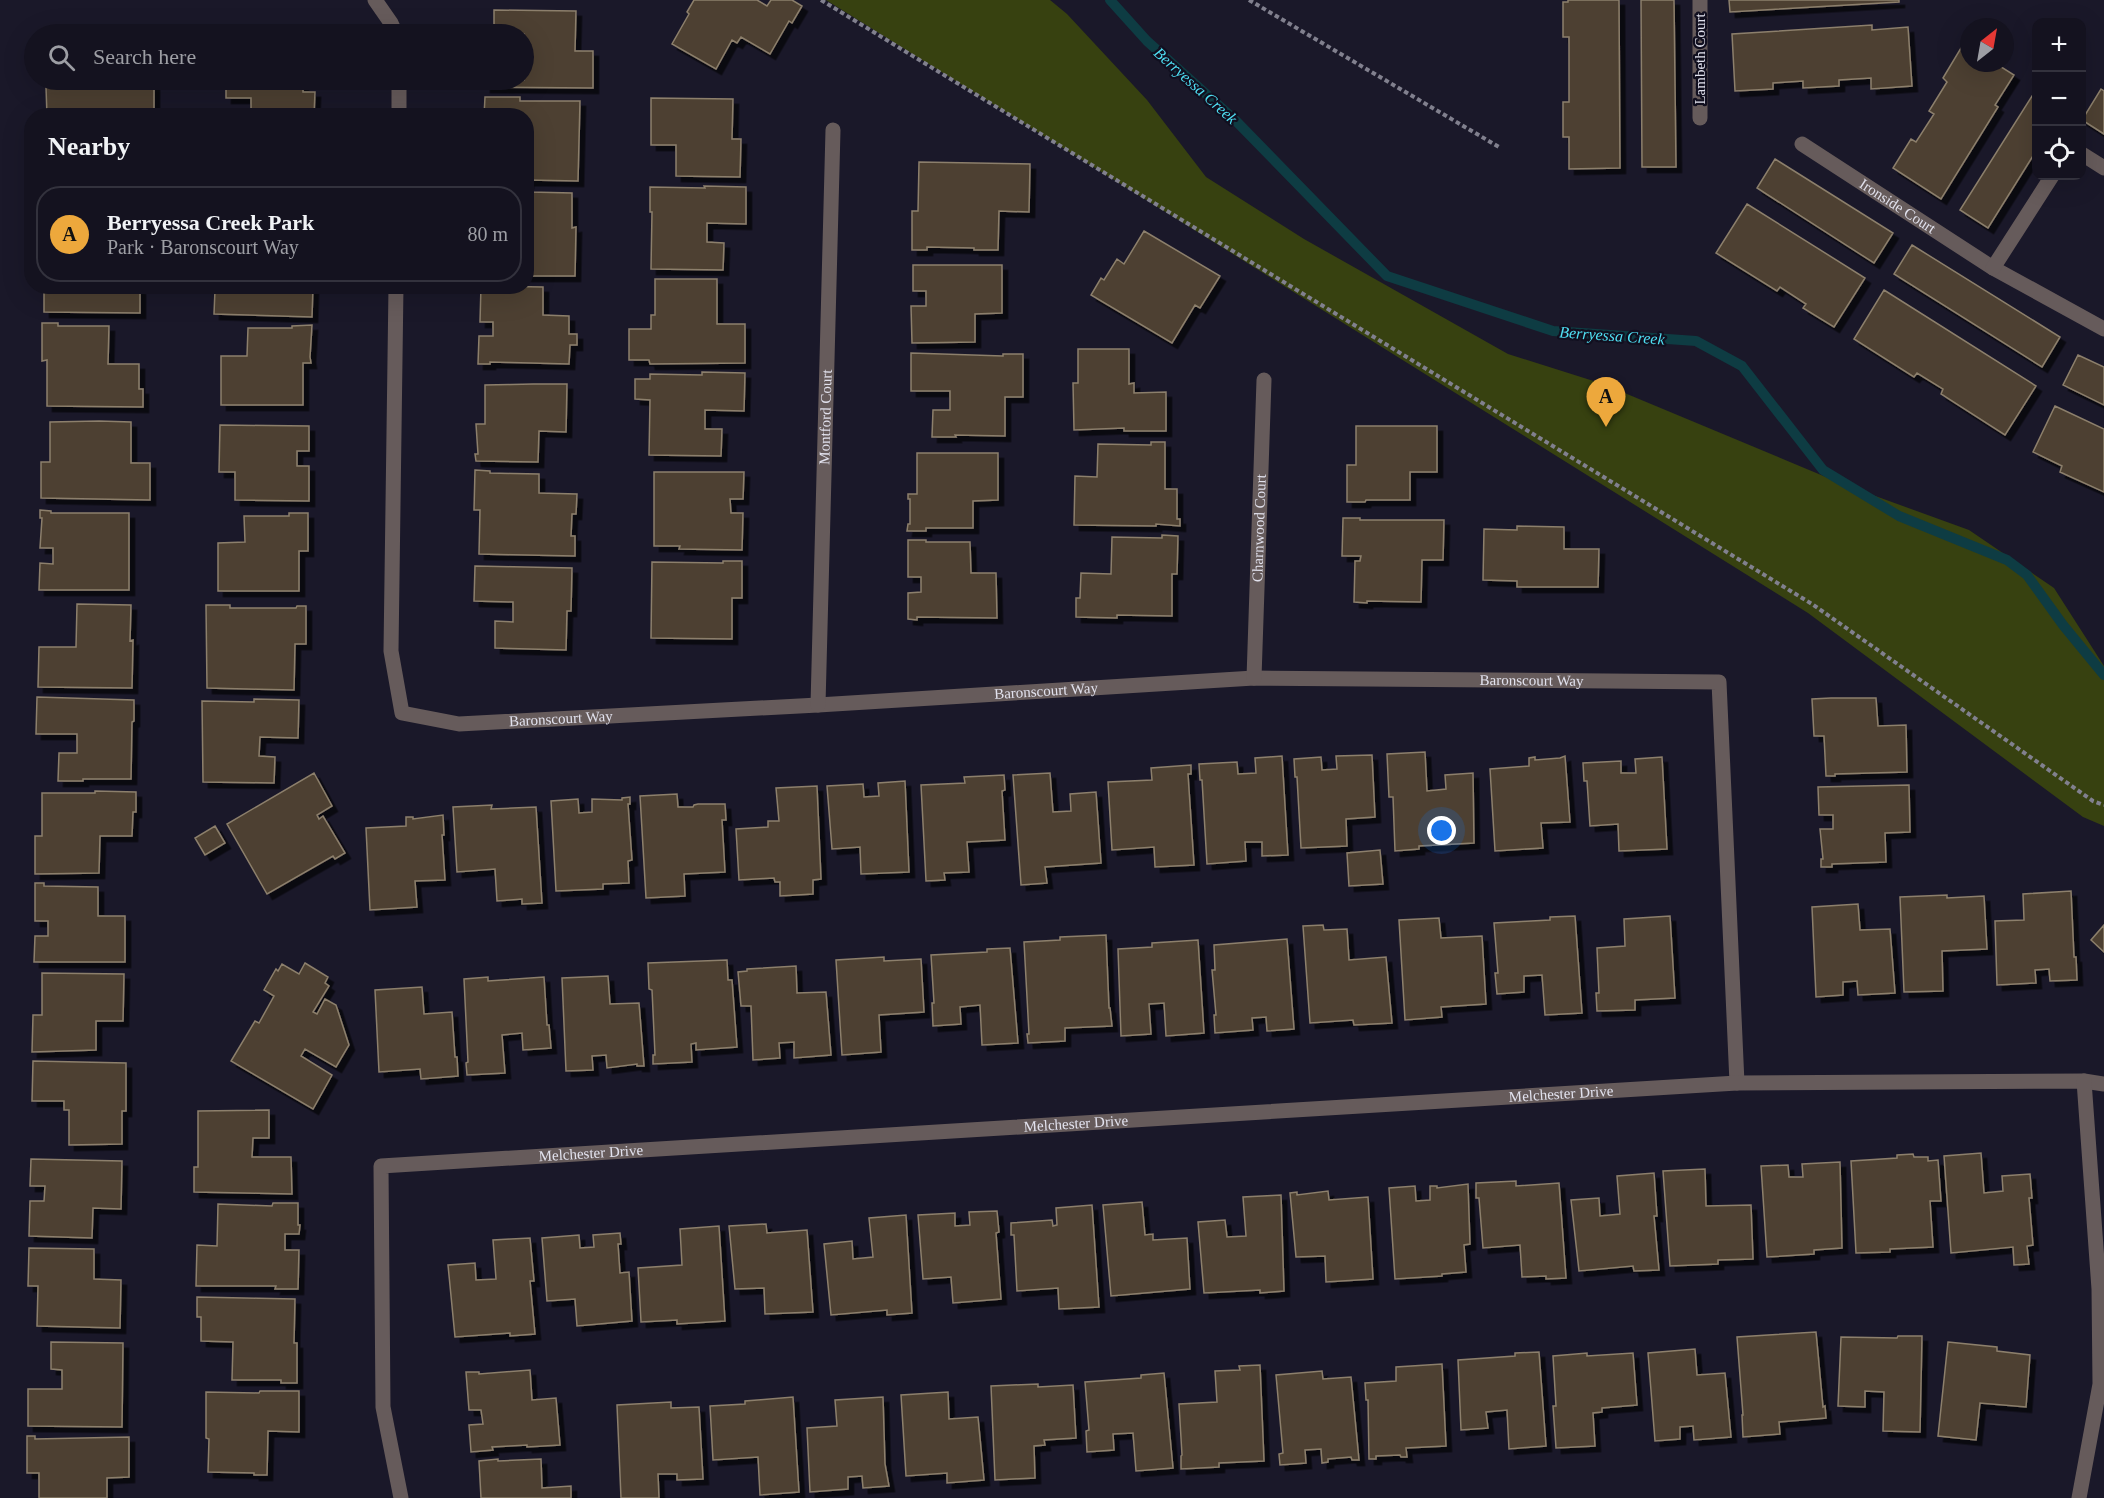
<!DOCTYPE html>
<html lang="en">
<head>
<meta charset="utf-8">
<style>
  :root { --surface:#14121f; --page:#1d1b28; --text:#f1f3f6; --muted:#9d9ea4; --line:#33323d; --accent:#eda83c }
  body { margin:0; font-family:Georgia,serif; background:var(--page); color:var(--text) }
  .controls { position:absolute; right:18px; top:18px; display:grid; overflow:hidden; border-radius:12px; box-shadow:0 6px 24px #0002 }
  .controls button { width:54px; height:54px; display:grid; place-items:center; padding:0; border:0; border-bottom:2px solid var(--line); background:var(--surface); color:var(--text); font:30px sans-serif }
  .compass { position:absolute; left:1960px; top:18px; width:54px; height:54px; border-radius:50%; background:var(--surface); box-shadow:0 6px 24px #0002; rotate:31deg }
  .you { position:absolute; left:1442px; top:831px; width:21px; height:21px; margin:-15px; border:4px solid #fff; border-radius:50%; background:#1a73e8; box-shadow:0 0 0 9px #1a73e833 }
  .badge { display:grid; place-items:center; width:39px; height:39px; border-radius:50%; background:var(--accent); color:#111; font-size:20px; font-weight:700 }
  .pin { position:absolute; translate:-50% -50px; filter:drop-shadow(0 2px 3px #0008) }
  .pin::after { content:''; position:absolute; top:32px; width:21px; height:18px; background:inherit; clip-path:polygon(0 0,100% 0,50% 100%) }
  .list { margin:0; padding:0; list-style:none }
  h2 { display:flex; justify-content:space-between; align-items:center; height:78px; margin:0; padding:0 24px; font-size:26px }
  h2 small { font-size:20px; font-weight:400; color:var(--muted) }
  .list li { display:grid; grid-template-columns:39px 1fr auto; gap:18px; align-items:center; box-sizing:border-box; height:96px; margin:0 12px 12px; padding:0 12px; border:2px solid var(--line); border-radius:24px }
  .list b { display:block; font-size:22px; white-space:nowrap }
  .list p { margin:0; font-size:20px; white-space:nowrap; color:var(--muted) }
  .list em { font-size:20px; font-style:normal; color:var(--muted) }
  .icon { flex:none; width:33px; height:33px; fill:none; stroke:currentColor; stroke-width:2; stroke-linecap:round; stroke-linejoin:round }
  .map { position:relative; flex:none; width:2104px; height:1498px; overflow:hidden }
  .search { position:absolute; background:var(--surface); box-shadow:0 6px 24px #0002; left:24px; top:24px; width:510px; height:66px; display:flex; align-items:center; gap:15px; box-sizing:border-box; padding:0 21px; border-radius:33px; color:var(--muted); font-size:22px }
  .panel { position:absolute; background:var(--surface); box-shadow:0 6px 24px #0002; left:24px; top:108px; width:510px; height:186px; border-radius:24px }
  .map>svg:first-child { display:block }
</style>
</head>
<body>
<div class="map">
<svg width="2104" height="1498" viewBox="0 0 2104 1498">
  <defs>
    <filter id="shadow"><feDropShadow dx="5.5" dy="5.5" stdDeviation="0" flood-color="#0009"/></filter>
  </defs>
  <rect width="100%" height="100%" fill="#1a1829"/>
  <path fill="#374110" d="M826 0H1050L1067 14 1147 100 1206 177 1304 239 1508 354 1603 384 1845 485 1969 530 2054 588 2104 666V826L2083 817 1808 613Z"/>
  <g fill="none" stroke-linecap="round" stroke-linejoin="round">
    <path stroke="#0e3c43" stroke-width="10" d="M1110 0 1147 41 1236 121 1387 276 1553 331 1696 341 1742 366 1823 470 1899 516 2007 560 2027 575 2063 625 2104 675"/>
  </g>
  <path fill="#4d4130" stroke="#8c7f6c" stroke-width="1.5" filter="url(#shadow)" d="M694 0H757L767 6 771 0H792L802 6 792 23 789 21 770 54 741 37 737 43 732 40 716 69 672 44 689 14 687 12Z
    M1568 0H1619L1620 168 1569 169V137H1563V102H1569V37H1563V2H1568Z
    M1641 0H1674L1676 167H1642Z
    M1729 0H1899V2L1730 12Z
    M494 10 576 11 575 51H593V88L485 87V80H524V34H494Z
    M1872 25V30L1908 27 1912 86 1871 89V78L1839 80V86L1803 88V81L1773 83V89L1735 91 1732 34Z
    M1964 43 1969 46V63H1995L2014 75 1995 105 1998 107 1941 199 1893 168 1911 139 1916 142 1934 114 1929 111 1947 82 1943 78Z
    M79 80H139V84H154V116H47L46 87 79 86Z
    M226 80H303V92H315L314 116H251V98H226Z
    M2101 89 2104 91V134L2082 120Z
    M2032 96 2036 99V151L1988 228 1960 210Z
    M485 97H520V101H580L578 181 528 180V183H526V116H484Z
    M651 98 733 99 732 139H741L740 177 676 176V145H651Z
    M1775 159 1893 233 1874 263 1757 188Z
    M919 162 1030 164 1029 212 999 211 998 250H974V248L927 247V250H912V211H918Z
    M704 186 746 187V224L707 223V242L724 243 723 270 651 269 652 212H650V187L705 188Z
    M526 190H530V192L572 193V228L576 227 575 276H526Z
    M1747 204 1865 278 1834 327 1803 308 1806 304 1780 287 1777 291 1716 253Z
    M1144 231 1220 276 1200 308 1195 305 1172 343 1091 295 1101 278 1104 280 1117 259 1124 264Z
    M1912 245 2060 337 2042 367 1894 274Z
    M913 265H1002V313L975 314V342L912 343 911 306H926V291H913Z
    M655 279H717V324H745V363L650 364 649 360H629V329H651V315H655Z
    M44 286H138V289H140V313L44 312Z
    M217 286H313L312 317 214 314 215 290H217Z
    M481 286 543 287V315L569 316V334H577V345H570L569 364 490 362V364H478L479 336H493V322H480Z
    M1884 290 2036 386 2005 435 1941 394 1943 389 1917 373 1914 377 1854 339Z
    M42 323H58V326H109L108 364H139V389H143V407L47 406V360L42 361Z
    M312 325 310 357 311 363H303V405H221V356H247L248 328H292V326Z
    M1078 349H1129V384L1134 383V393L1166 392V431H1124V428L1074 430 1073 383H1078Z
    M911 353 1003 356V354H1023V397H1005V436L955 435 956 437H932L933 410H950V391H911Z
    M2078 355 2104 367V405L2063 385Z
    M702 372 745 373 744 411 705 410V429H722L721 456 649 455 650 400 635 399V379H650V374L702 375Z
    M533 384H567L566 432 539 431 538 462 476 461 475 454H478L476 424H485V385Z
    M2055 406 2104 429V492L2060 472 2062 466 2033 452Z
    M99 421 131 422V463H150V500L41 498V462H50V422Z
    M220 425 309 426V451H297V466H309V501L235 500V472H219Z
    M1356 426H1437V472H1410V500H1366L1365 502H1347V465H1356Z
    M1151 442H1165V489H1177V519H1180V526L1156 524V526L1074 525 1075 476 1097 477 1098 444 1151 445Z
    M917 453H998V500L973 501V528H926V531H907L908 524H910V499H908V494H917Z
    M475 470 490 471V473L539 474V493L577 494 576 514H572L571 536H575V556L479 554 480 510H474Z
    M654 472H744L743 499H730L731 513H743L742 550 679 549 680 546H654Z
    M40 510 51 511V513H129V590H39L40 563 53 564V548H40L42 518H40Z
    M289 513H308V551H299V591H218V543L245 542 244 516H289Z
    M1343 518H1360V520H1444L1443 560H1422L1421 602 1367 601V603L1354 602 1355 561H1360L1361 556H1342Z
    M1517 526 1564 527V549H1599L1598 587H1517V581L1483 580 1484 529 1517 530Z
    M1162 535 1178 536 1177 574H1172V616L1117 615V618L1076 617V598H1080L1081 573 1111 574 1112 537 1162 538Z
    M908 540H926V542H970L971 573H996L997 618 917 617V620L908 619V593L921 592V577H908Z
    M723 561H742V598H732V639L651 638 652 562 723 563Z
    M475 566 572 568 571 611H567L566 650 495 648V621L513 622V602L474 601Z
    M77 604 131 605 130 641 133 640 132 688 38 687 39 647H76Z
    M206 605H230V608H296L297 606H306V644H295L294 690 207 688Z
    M37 697 134 700V721L132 722 131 779H83V781H58L59 753H77V734H36Z
    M1831 698H1876L1878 726 1906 725 1907 772 1835 774V776H1826L1824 736H1814L1812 699Z
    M254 699 299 700 298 738 260 737 259 756 275 757 274 783 203 782 202 701 254 702Z
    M1425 752 1427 791 1446 789 1445 775 1473 773 1474 843 1419 846V849L1395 851 1393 797H1389L1387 754Z
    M1372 755 1375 817 1346 819 1347 846 1301 848 1297 777H1295L1294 759 1321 757 1322 770 1337 769 1336 756Z
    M1282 756 1288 855 1262 856V842H1245L1246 861 1207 864 1202 780H1200L1199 764 1237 762 1238 774 1256 773 1255 758Z
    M1565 756 1570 822 1541 823 1543 848 1495 851 1490 769 1529 766V758L1535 757V760L1560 758Z
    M1662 757 1667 849 1619 851 1618 824 1590 826 1587 781H1584L1583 763 1621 761V773H1636L1635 759Z
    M1191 765V774H1188L1194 865 1155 867 1154 847 1112 850 1108 782 1152 780 1151 768Z
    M314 773 332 806 317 815 319 819 323 816 345 853 335 859 333 856 267 894 227 824Z
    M1050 773 1053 812 1071 811 1070 794 1096 792 1101 863 1045 867 1047 883 1021 885 1013 775Z
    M1004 775 1005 790 1002 791 1005 840 967 842 969 872 944 873 945 880 926 881 921 785 965 783 964 777Z
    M905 781 909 872 861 874 860 847 832 849 827 786 863 784 864 797 879 796 878 783Z
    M1909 785 1910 832 1885 833 1886 862 1832 864V867H1821V859H1823L1820 829H1833V815H1819L1818 787Z
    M817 786 821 879 813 880V894L780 896V882H775L774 878 739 880 736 829 768 827V821H779L776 788Z
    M95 791 136 792V812H133L132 836H100L99 873 35 874V836H42V793H95Z
    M677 794 678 807H693L694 805 698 804H725L726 820H722L725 872 684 874 685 896 646 898 640 796Z
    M630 797V804H628L632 860 628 861 629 883 603 884V889L556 891 551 801 578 799 579 813 592 812V799L622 800V798Z
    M492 805 491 809 536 807 542 903 522 904V899L497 901 495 869 457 872 453 807Z
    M443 815 444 835H442L445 880 415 881 417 907 370 910 366 828 406 826V817H413V819Z
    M215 826 225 843 205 855 195 838Z
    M1380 850 1383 884 1349 886 1347 853Z
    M35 883H44V886L98 887V916H125V962H34L35 936H48V921H35Z
    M2071 891 2074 957H2076L2077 980 2050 981 2049 969 2035 970 2036 983 1997 985 1995 921 2024 920 2023 894Z
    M1947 895V898L1984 896 1987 949 1942 951 1943 991 1904 992 1900 897Z
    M1858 904 1860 930 1890 929 1895 993 1858 995 1857 981 1843 982V995L1816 997 1812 907Z
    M1575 916 1582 1013 1545 1015 1542 975 1524 976V992L1497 994 1495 973H1498L1494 923 1550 920V917Z
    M1670 916 1675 998 1635 1000V1010L1597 1011 1596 993H1599L1597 948 1625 946 1624 919Z
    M1439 918 1441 938 1482 936 1486 1004 1441 1007 1442 1017 1405 1020 1399 920Z
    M1323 925 1324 930 1347 929 1349 960 1386 957 1392 1023 1354 1025 1353 1020 1310 1023 1303 926Z
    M2104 925V952L2091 940Z
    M1106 935 1109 1008H1110L1112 1026 1065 1028V1041L1028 1043 1027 1034H1029L1024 942 1060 940V937Z
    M1287 939 1294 1029 1267 1031 1266 1017 1252 1018 1253 1030 1215 1033 1214 1015H1216L1212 970H1215L1214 945Z
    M1198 940 1204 1033 1166 1036 1164 1003 1149 1004 1151 1034 1121 1036 1118 949 1152 947V943Z
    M1010 948 1018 1043 982 1045 980 1005 960 1007 961 1024 933 1026 932 1003H934L931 955 987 952V949Z
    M884 957V961L921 959 924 1012 879 1015 881 1052 842 1055 836 960Z
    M727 960 728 980H732L737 1047 696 1050V1043L691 1044 692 1062 653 1064V1055H655L652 990 649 989 648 963Z
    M305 963 328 977 325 983 329 986 313 1012 317 1014 325 999 336 1005 349 1045 336 1067 305 1049 301 1056 332 1075 313 1109 231 1061 255 1021 259 1023 274 996 264 990 276 969 278 971 282 964 299 974Z
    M796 966 797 993 826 992 831 1055 794 1058V1042L779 1043 780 1058 753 1060 751 1006H741L738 972 747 971V969Z
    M42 973 124 974 123 1021H96V1050L32 1052 33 1015H42Z
    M608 976 610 1004 639 1003 644 1066H637V1064L607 1068 606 1055 592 1056 593 1070 566 1071 562 978Z
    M488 977V981L544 977 547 1025H549L551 1048 523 1050 522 1033 502 1035 505 1073 467 1075 466 1063 468 1062 464 979Z
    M422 987 424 1014 452 1012 455 1057H457L458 1076 421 1079 420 1069 379 1072 375 990Z
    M33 1061 126 1063V1111H122V1144L69 1145V1110H64V1101H32Z
    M269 1110V1138H253L252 1157H291L292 1194 194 1192V1167H198V1111Z
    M1981 1153 1984 1193 2003 1191 2002 1176 2030 1174 2032 1198H2029L2033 1245 2027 1246 2029 1264 2014 1265 2013 1247 1951 1253 1944 1156Z
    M1913 1154 1914 1157H1928V1161L1938 1160 1941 1201H1930L1933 1247 1890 1249V1252L1856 1253 1851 1161 1897 1158V1155Z
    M31 1159 122 1161 121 1209 93 1208 92 1238 29 1236 30 1201H44L45 1186H30Z
    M1840 1162 1842 1248 1814 1250V1254L1767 1257 1761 1166 1788 1165 1789 1177H1803L1802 1164Z
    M1705 1169 1706 1206 1751 1205 1753 1259 1718 1260V1264L1670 1266 1663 1171Z
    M1654 1173 1657 1216H1654L1659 1270 1634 1271 1633 1266 1579 1271 1571 1200 1599 1198 1600 1216 1620 1214 1617 1176Z
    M1516 1181V1186L1559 1183 1566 1278 1546 1279V1276L1522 1277 1520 1245 1483 1248 1479 1198H1476V1183Z
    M1468 1184 1470 1244 1464 1245 1466 1272 1442 1274V1276L1395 1279 1389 1188 1415 1186 1416 1201 1430 1200V1186H1437V1188Z
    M1328 1191 1329 1200 1368 1197 1373 1279 1326 1282 1325 1256 1296 1257 1290 1193 1297 1192V1195Z
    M1281 1195 1284 1291 1260 1293V1290L1204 1293 1198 1222 1225 1220 1227 1237 1246 1236 1243 1197Z
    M1142 1202 1145 1235 1153 1234V1240L1187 1238 1190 1289 1111 1296 1103 1205Z
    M273 1203H298V1225H300L299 1234H285V1250H299L298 1289H275L276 1286H196L197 1245 217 1246 218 1204 272 1206Z
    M1092 1205 1099 1307 1059 1309 1058 1288 1017 1291 1014 1235H1011V1223L1052 1220 1053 1226 1057 1225 1056 1208Z
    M997 1211 999 1232 996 1233 1001 1299 953 1303 951 1277 923 1279 918 1215 955 1213V1226L970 1225 969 1212Z
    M906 1215 912 1313 887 1315V1310L831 1315 824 1244 852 1241 853 1259 873 1257 869 1218Z
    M766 1224 767 1233 807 1230 813 1312 765 1314 764 1288 735 1289 729 1226Z
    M719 1226 725 1321 677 1324V1320L641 1322 638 1268 682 1265 680 1229Z
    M620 1233 621 1244H618L620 1273 629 1272 632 1321 577 1326 575 1299 547 1301 542 1238 579 1235 580 1248 594 1247 593 1235Z
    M530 1238 534 1281H530L535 1334 510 1336V1333L455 1337 448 1265 475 1263 476 1280 496 1279 493 1240Z
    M29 1248 94 1249V1279L121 1280 120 1328 37 1326 38 1286H28Z
    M197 1297 295 1299 294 1343H297V1383H281V1380H232L233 1342 201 1341V1317H197Z
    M1816 1332 1823 1407 1825 1406 1826 1418 1779 1422 1780 1434 1743 1437 1742 1415H1743L1737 1337Z
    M1898 1336H1922L1920 1432 1883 1431 1884 1392 1865 1391V1407L1838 1406 1841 1337 1897 1338Z
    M51 1342 123 1343 122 1427 28 1426V1389H62V1370L51 1369Z
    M1948 1342 1997 1347V1351L2030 1355 2026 1407 1980 1403 1976 1440 1938 1436Z
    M1695 1349 1697 1375 1725 1373 1731 1437 1694 1440 1693 1426 1680 1427V1439L1655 1441 1648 1353Z
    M1539 1352 1546 1446 1509 1449 1507 1410 1486 1412 1488 1428 1461 1430 1458 1360 1515 1356V1353Z
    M1587 1353V1356L1633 1353 1637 1405 1602 1408V1412L1593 1413 1595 1446 1556 1448 1553 1406H1556L1553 1356Z
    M1442 1364 1446 1446 1406 1448 1407 1457H1401L1400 1455 1376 1456V1459H1369L1368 1400H1366L1365 1383 1396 1381V1367Z
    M1260 1365 1264 1461 1219 1463V1467L1181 1469V1456L1182 1455 1179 1404 1217 1402 1215 1371 1240 1370 1239 1366Z
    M530 1370 532 1400 556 1398 560 1445 527 1447V1445L492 1447 493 1450 471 1452 469 1425 483 1424 481 1410H469L466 1372H479V1374Z
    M1322 1371 1323 1379 1351 1377 1359 1460H1352L1351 1457 1328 1459V1462L1322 1463 1321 1449 1305 1450 1306 1463 1280 1465 1279 1454 1283 1453 1276 1375Z
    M1164 1373 1173 1468 1136 1471 1133 1433 1113 1434 1114 1450 1087 1452 1086 1431 1089 1430 1085 1382 1141 1378V1375Z
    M1038 1384V1387L1073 1385 1076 1438 1044 1440 1045 1445 1034 1446 1035 1478 995 1480 991 1386Z
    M260 1391H299V1432L268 1431 267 1475H254V1473L208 1472 209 1439 206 1438V1392L259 1393Z
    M948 1392 949 1419 978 1417 984 1480 947 1483V1473L906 1476 901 1395Z
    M793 1397 799 1492 760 1495 758 1457 713 1460 710 1406 745 1404V1401Z
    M883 1397 885 1464 889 1486 863 1488 862 1476 848 1477V1489L810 1492 807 1428 837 1426 835 1400Z
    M671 1402V1408L699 1407 703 1479 677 1480V1474H658L659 1498H621L617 1405Z
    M27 1436H35V1439L129 1437V1477L107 1478V1498H39V1473H27Z
    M498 1459V1461L541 1459 542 1488 571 1486V1498H481L479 1461Z"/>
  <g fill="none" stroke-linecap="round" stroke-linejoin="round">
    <path stroke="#81808e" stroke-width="4" stroke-dasharray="4.5 3" stroke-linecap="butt" d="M821 0 1812 604 2093 801 2104 805
      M1249 0 1499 147"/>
    <g stroke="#665b5b" stroke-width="15">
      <path d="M1700 0V118"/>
      <path id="s1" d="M1802 144 1993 268 2104 329"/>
      <path d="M2082 154 2104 168"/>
      <path d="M1993 268 2052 176"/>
    </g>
    <g stroke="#665b5b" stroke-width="15">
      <path d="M375 0 391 23 396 34"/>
      <path d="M399 116V80"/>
      <path id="s2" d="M396 286 391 651 402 713 459 724 818 705 1254 678 1719 682 1737 1083"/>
      <path id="s3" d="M1254 678 1264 380"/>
      <path id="s4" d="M818 705 833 130"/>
      <path id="s5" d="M401 1498 383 1407 381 1166 1737 1083 2084 1081 2104 1084"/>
      <path d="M2079 1498 2100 1384 2099 1289 2084 1081"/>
    </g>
  </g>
  <g text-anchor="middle" stroke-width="4.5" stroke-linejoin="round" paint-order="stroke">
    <g font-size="15" fill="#e1e1ed" stroke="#110f1f">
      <text transform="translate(1700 59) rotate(-90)" y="5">Lambeth Court</text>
      <text dy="5" stroke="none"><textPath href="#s1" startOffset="114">Ironside Court</textPath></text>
      <text dy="5" stroke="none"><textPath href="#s4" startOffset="288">Montford Court</textPath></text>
      <text dy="5" stroke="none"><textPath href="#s3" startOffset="150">Charnwood Court</textPath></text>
      <text dy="5" stroke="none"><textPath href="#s2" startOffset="1560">Baronscourt Way</textPath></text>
      <text dy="5" stroke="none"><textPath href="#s2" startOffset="1074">Baronscourt Way</textPath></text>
      <text dy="5" stroke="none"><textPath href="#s2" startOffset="588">Baronscourt Way</textPath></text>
      <text dy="5" stroke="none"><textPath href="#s5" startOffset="1516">Melchester Drive</textPath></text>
      <text dy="5" stroke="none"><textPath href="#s5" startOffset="1030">Melchester Drive</textPath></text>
      <text dy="5" stroke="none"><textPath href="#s5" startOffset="544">Melchester Drive</textPath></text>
    </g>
    <g font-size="16" font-style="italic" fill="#4fdff3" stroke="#110f1f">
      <text transform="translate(1196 85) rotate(42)" y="6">Berryessa Creek</text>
      <text transform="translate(1612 335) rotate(4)" y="6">Berryessa Creek</text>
    </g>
  </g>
</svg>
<div class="controls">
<button>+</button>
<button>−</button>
<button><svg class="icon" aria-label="locate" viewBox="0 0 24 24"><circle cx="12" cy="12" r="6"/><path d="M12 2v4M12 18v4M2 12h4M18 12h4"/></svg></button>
</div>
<svg class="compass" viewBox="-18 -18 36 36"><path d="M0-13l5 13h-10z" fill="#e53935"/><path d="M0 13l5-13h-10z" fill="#9d9ea4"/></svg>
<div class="you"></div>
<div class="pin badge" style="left:1606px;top:427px">A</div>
<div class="search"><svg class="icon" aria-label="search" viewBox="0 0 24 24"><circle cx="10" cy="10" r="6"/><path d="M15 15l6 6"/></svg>Search here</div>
<section class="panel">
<h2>Nearby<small></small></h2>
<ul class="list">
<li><span class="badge">A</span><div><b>Berryessa Creek Park</b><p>Park · Baronscourt Way</p></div><em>80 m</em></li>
</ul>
</section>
</div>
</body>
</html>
